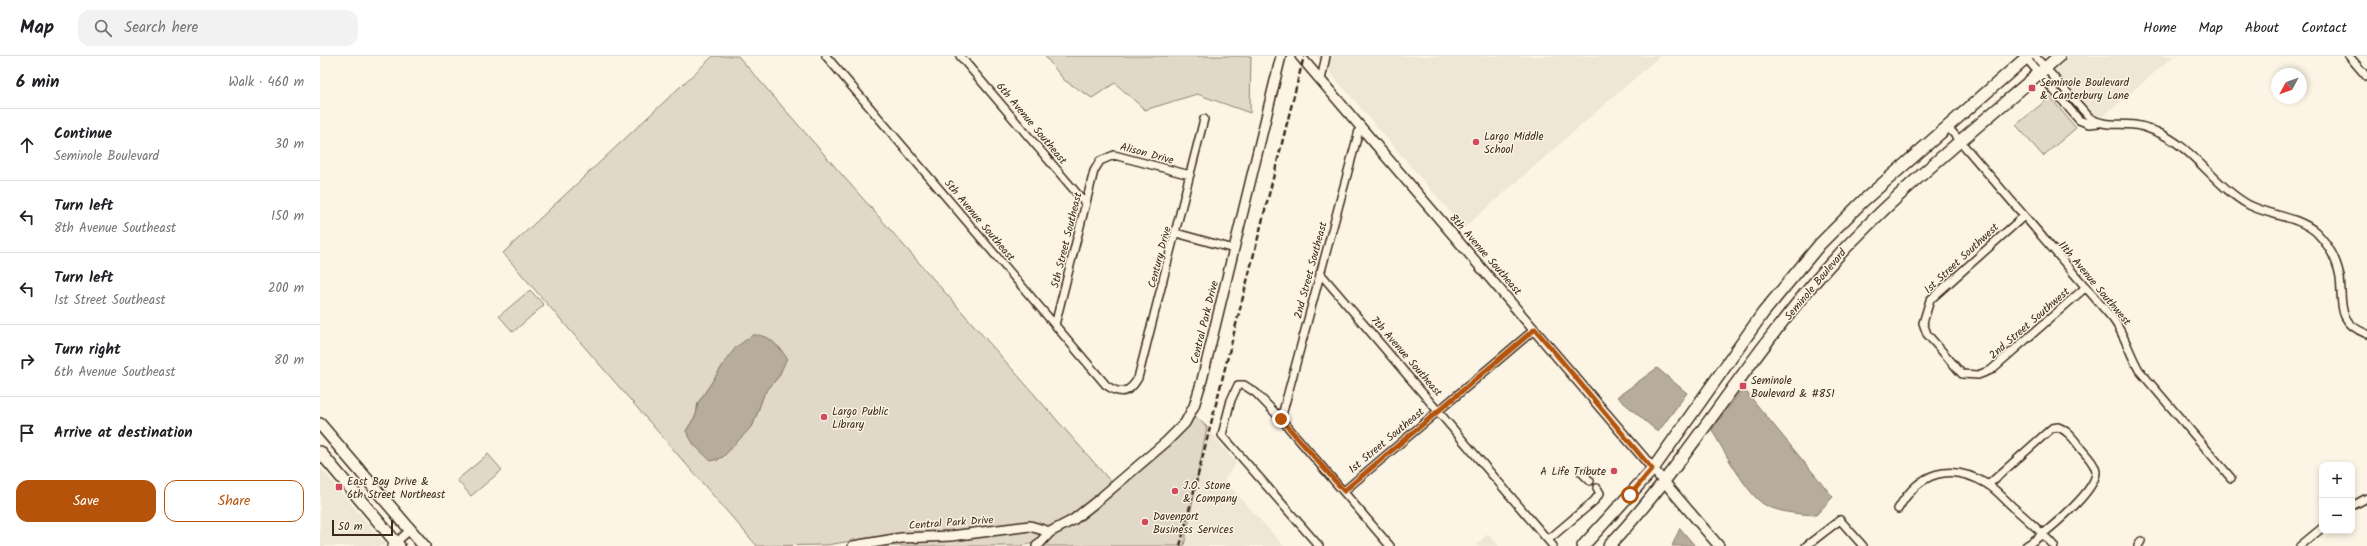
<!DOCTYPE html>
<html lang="en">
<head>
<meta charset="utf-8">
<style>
  :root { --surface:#fff; --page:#f2f2f2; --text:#202124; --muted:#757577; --line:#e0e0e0; --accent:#b45309 }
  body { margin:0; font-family:Kalam,sans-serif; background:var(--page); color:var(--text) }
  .controls { position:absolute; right:12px; bottom:12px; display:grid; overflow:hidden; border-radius:8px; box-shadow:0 2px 6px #0003 }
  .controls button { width:36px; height:36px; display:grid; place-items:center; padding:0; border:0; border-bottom:1px solid var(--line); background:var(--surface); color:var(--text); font:20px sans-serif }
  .compass { position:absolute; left:1951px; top:12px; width:36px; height:36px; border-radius:50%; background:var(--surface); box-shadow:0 2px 6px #0003; rotate:229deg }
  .scale { position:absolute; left:12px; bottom:10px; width:61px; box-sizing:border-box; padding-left:4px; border:2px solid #3b2a1e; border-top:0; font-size:11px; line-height:14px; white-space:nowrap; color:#3b2a1e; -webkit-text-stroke:3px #fcf5e5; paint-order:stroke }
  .stop { position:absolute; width:12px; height:12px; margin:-9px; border:3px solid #b45309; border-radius:50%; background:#fff }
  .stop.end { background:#b45309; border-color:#fff; box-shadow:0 1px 4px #0008 }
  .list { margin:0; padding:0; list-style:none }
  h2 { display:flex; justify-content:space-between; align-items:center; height:52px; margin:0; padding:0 16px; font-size:17px }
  h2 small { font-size:13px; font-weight:400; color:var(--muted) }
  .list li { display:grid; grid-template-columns:26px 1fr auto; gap:12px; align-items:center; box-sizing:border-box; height:72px; padding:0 16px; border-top:1px solid var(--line) }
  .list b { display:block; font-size:15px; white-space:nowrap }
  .list p { margin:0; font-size:13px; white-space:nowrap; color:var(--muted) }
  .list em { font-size:13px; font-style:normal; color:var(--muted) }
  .actions { display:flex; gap:8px; padding:12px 16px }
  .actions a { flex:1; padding:9px 0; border:1px solid var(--accent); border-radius:12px; text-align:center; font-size:14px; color:var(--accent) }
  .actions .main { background:var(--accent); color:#fff }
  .icon { flex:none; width:22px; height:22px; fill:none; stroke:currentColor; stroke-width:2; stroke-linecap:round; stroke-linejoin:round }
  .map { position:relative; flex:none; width:2047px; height:490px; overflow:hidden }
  header { display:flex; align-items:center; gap:24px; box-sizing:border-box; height:56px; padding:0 20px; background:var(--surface); border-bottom:1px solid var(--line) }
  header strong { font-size:19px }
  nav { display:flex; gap:22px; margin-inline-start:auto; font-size:14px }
  .search { width:280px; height:36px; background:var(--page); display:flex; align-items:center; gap:10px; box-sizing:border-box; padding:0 14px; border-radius:12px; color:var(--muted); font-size:15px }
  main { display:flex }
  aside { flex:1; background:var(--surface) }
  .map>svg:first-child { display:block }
</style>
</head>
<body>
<header>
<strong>Map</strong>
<div class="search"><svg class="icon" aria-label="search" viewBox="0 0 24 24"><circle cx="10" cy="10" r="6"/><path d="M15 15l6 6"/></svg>Search here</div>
<nav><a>Home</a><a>Map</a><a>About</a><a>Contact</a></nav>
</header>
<main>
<aside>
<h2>6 min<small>Walk · 460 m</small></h2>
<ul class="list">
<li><svg class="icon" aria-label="ahead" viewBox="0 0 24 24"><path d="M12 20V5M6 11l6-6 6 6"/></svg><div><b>Continue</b><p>Seminole Boulevard</p></div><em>30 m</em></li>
<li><svg class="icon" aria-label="left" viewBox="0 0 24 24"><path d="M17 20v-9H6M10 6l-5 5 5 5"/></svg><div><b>Turn left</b><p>8th Avenue Southeast</p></div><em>150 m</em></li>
<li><svg class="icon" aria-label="left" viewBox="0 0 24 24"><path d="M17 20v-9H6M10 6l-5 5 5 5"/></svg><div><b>Turn left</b><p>1st Street Southeast</p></div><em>200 m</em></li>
<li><svg class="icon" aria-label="right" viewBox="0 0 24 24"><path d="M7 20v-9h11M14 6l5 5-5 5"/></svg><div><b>Turn right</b><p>6th Avenue Southeast</p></div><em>80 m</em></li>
<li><svg class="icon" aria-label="arrive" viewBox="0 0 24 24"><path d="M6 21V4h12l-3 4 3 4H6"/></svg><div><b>Arrive at destination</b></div></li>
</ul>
<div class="actions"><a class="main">Save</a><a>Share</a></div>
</aside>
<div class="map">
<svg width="2047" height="490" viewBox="0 0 2047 490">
  <rect width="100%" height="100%" fill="#fcf5e5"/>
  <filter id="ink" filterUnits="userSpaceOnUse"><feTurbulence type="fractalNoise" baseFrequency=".025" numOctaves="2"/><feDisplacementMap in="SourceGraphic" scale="8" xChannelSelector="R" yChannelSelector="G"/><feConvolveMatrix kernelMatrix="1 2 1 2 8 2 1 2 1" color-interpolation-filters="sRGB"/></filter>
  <g filter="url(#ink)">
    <path fill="#eee6d6" d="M996 0H1340L1144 172Z
      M1747 0H1854L1781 62 1770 56 1733 13Z
      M887 371 916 407 904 424 964 490H864Z
      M0 411 66 489 65 490H0Z
      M1168 478 1179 490H1155Z"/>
    <path fill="#e0d8c8" stroke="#8e8173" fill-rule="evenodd" d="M393 0H418L792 427 751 460 731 471 711 466 632 476 581 477 507 489 437 490 183 197ZM447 281 462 294 459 320 444 338 433 369 397 405 366 375 376 359 378 347 407 303Z
      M725 0H931L930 57 877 38 825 54 795 27 772 42 744 24Z
      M1730 41 1756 72 1723 100 1696 69Z
      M210 234 224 249 193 276 179 260Z
      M874 359 887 371 864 490H723L734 479 755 467 798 434Z
      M168 398 182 414 151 440 137 424Z
      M709 475 722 478 714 487 700 490H563L580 486 631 485Z"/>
    <path fill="#b7ad9e" stroke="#85796b" d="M433 279C449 278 458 290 467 302L459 320 444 338 433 369 403 401 391 405 374 389 366 375 376 359 378 347 407 303 416 291Z
      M1337 312 1367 337 1338 376 1297 341Z
      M1423 332 1513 441 1496 459C1479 458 1461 457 1445 449 1428 440 1402 392 1392 374Z
      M1360 472 1375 490H1352Z"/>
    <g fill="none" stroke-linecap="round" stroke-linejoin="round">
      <defs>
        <path id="street" d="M506 0 786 329C800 339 809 338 818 322L884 63
          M640 0 766 148
          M1715 0 1770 62C1786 72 1803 66 1820 70 1826 71 1832 74 1837 76 1875 92 1893 129 1929 149 1951 160 1977 160 1996 176 2008 188 2017 204 2020 221 2023 248 2016 266 2047 278
          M2029 0 2047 21
          M1706 2 1759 64 1769 68 1779 67
          M1001 24 1006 0
          M1627 70 1793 263C1805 279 1809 297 1819 314L1911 422
          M1704 160 1610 244 1603 267 1607 278 1642 318 1658 319 1671 314 1766 231
          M856 177 914 193
          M1000 217 1233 490
          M735 269 774 115 780 105 794 99 870 119
          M961 363 1040 71
          M1261 416 1270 425
          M1668 429 1732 372 1738 371C1749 375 1755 385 1762 394 1767 400 1776 409 1776 417 1774 438 1723 479 1706 490
          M1024 435 1215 273
          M2032 450 2047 442
          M1578 453C1599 416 1630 406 1667 428 1677 434 1686 445 1694 452 1708 464 1722 476 1734 490
          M1228 484 1274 445 1280 437 1277 432
          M72 490 90 474
          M999 490 902 379 911 344 918 329H924L936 337 961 363 1070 490
          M1486 490 1520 464 1543 490
          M1818 490 1821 485
          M1980 490 2002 472"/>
        <path id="secondary" d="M980 0 1399 490
          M533 490 581 482 631 480 710 470 730 476
          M717 490 730 476 753 464 777 445 846 386 865 367 874 350 882 324 961 0"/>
        <path id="primary" d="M0 368 104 490
          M0 396 79 490
          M1263 490 1333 413 1443 257 1500 188 1543 145 1708 0
          M1289 490C1365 409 1421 312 1493 228 1563 145 1657 72 1739 0"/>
      </defs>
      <use href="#street" stroke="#3b2a1e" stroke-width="10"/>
      <use href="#secondary" stroke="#3b2a1e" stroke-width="12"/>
      <use href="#primary" stroke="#3b2a1e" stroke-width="14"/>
      <use href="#street" stroke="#fcf5e5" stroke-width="7"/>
      <use href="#secondary" stroke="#fcf5e5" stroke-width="9"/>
      <use href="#primary" stroke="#fcf5e5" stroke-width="11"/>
      <path stroke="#3b2a1e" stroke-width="2.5" stroke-dasharray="6 3" stroke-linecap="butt" d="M860 490 984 0"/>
    </g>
  </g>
  <g fill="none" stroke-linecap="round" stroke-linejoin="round" filter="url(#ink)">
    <path stroke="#b45309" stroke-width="5" d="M961 363 1024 435 1215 273 1332 413 1310 439"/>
  </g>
  <g fill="#d1495b" stroke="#fcf5e5" stroke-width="1.5">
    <rect x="1708" y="28" width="8" height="8" rx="2"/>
    <circle cx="1156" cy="86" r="4"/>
    <rect x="1419" y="326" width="8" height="8" rx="2"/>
    <circle cx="504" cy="361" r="4"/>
    <circle cx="1294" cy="415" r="4"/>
    <rect x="15" y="427" width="8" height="8" rx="2"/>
    <circle cx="855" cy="435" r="4"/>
    <circle cx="825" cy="466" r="4"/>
  </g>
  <g text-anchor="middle" stroke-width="3" stroke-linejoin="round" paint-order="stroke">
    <g font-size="11" fill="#3b2a1e" stroke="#fcf5e5" text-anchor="start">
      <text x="1720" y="30">Seminole Boulevard<tspan x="1720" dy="13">&amp; Canterbury Lane</tspan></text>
      <text x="1164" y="84">Largo Middle<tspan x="1164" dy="13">School</tspan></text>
      <text x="1431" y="328">Seminole<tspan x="1431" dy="13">Boulevard &amp; #851</tspan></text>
      <text x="512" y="359">Largo Public<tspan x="512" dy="13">Library</tspan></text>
      <text x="1286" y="419" text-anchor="end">A Life Tribute</text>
      <text x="27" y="429">East Bay Drive &amp;<tspan x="27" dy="13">6th Street Northeast</tspan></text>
      <text x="863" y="433">J.O. Stone<tspan x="863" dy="13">&amp; Company</tspan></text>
      <text x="833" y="464">Davenport<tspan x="833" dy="13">Business Services</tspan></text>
    </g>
    <g font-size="11" fill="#3b2a1e" stroke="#fcf5e5">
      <text transform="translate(712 67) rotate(50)" y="4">6th Avenue Southeast</text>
      <text transform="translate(827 97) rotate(15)" y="4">Alison Drive</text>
      <text transform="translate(660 164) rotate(50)" y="4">5th Avenue Southeast</text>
      <text transform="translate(746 184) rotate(-76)" y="4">5th Street Southeast</text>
      <text transform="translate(1166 198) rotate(49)" y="4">8th Avenue Southeast</text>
      <text transform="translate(839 201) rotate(-75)" y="4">Century Drive</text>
      <text transform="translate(1641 202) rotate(-43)" y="4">1st Street Southwest</text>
      <text transform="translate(990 214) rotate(-75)" y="4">2nd Street Southeast</text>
      <text transform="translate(1775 227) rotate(50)" y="4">11th Avenue Southwest</text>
      <text transform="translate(1495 228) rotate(-50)" y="4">Seminole Boulevard</text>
      <text transform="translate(884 266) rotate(-76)" y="4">Central Park Drive</text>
      <text transform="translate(1709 267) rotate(-41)" y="4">2nd Street Southwest</text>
      <text transform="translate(1087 300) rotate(49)" y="4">7th Avenue Southeast</text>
      <text transform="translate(1066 384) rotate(-40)" y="4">1st Street Southeast</text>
      <text transform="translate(631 466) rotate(-4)" y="4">Central Park Drive</text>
    </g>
  </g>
</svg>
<div class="controls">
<button>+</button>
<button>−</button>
</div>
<svg class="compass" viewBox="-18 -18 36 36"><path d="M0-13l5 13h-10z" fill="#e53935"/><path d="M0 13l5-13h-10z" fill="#757577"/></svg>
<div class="scale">50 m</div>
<div class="stop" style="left:1310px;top:439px"></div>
<div class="stop end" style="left:961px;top:363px"></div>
</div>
</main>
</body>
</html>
